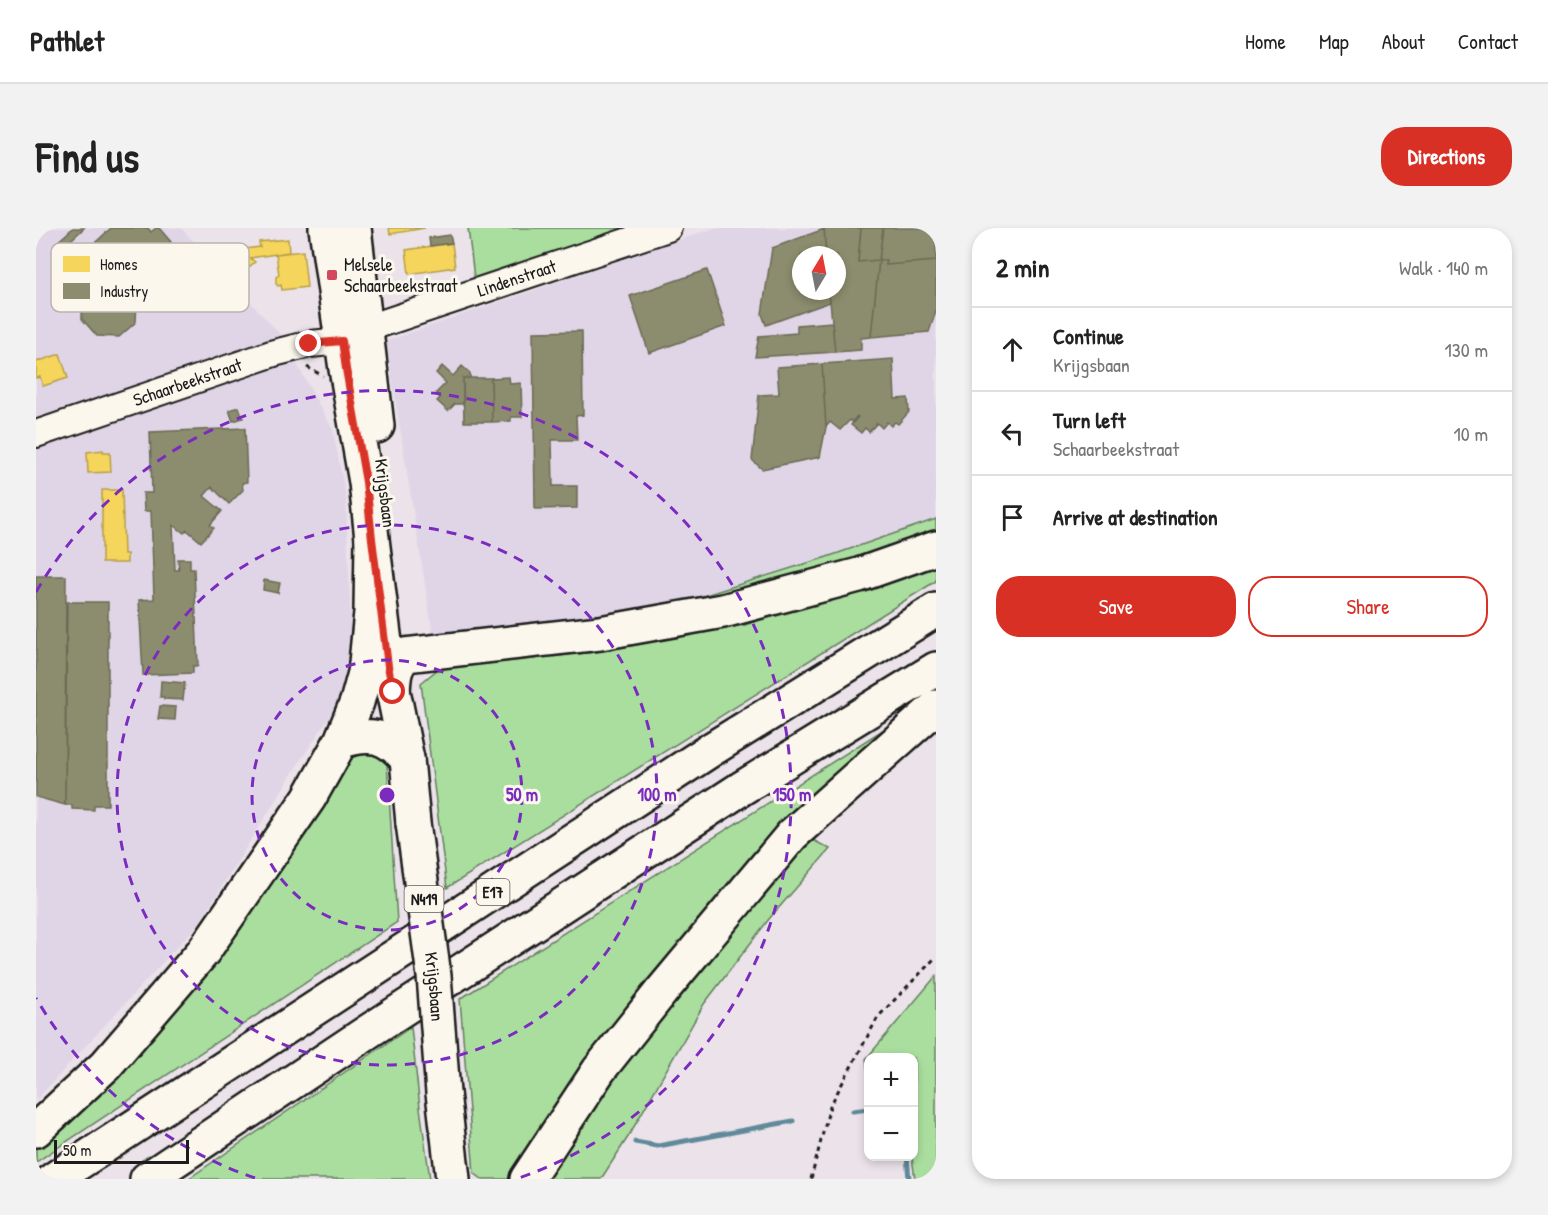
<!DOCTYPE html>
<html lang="en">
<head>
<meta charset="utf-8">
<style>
  :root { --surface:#fff; --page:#f2f2f2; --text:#222; --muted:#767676; --line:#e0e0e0; --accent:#d93025 }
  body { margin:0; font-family:"Patrick Hand",sans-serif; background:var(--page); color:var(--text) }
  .controls { position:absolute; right:18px; bottom:18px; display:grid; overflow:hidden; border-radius:12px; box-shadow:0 3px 9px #0003 }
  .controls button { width:54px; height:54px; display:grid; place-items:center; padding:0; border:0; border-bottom:2px solid var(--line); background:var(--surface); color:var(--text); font:30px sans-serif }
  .compass { position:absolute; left:756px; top:18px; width:54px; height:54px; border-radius:50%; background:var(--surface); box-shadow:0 3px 9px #0003; rotate:10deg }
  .scale { position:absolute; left:18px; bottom:15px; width:135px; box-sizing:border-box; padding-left:6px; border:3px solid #1c1c1c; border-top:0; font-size:16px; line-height:21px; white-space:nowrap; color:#1c1c1c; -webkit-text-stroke:4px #fbf7ec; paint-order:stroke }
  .stop { position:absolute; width:18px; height:18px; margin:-14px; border:4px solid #d93025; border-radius:50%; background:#fff }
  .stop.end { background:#d93025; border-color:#fff; box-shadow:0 2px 6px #0008 }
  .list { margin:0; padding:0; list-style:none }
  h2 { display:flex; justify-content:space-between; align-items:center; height:78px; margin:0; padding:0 24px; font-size:26px }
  h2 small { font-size:20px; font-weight:400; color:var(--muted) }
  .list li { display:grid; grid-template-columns:39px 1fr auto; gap:18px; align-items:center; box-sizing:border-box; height:84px; padding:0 24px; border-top:2px solid var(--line) }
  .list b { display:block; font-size:22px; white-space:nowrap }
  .list p { margin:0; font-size:20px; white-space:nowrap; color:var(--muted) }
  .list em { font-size:20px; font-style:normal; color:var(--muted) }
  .actions { display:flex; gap:12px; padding:18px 24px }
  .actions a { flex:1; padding:14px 0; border:2px solid var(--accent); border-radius:24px; text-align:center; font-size:21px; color:var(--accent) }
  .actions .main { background:var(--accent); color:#fff }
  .icon { flex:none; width:33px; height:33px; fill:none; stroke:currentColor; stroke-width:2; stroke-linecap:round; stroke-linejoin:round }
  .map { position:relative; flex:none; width:900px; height:951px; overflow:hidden; border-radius:24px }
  header { display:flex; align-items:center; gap:36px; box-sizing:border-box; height:84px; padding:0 30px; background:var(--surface); border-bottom:2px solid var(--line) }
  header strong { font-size:28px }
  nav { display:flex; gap:33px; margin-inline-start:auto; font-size:21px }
  .intro { display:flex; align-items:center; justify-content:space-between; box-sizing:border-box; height:144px; padding:0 36px }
  h1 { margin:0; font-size:42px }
  .button { padding:15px 27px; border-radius:24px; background:var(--accent); color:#fff; font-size:21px; font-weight:700 }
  main { display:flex; gap:36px; padding:0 36px }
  aside { flex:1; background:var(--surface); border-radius:24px; box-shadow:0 3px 9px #0003 }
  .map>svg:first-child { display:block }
</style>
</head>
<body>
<header>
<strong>Pathlet</strong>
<nav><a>Home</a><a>Map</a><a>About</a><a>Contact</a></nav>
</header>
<div class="intro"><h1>Find us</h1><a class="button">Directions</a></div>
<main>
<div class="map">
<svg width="900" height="951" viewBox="0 0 900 951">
  <rect width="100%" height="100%" fill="#ebe3e9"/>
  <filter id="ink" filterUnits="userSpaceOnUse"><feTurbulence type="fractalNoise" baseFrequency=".0167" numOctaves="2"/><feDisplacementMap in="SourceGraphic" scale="12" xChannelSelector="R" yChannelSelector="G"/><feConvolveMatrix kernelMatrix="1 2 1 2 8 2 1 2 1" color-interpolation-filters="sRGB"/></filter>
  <g filter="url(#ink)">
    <path fill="#e0d5e7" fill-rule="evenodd" d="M0 0H145L245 107 297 202 310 269 316 426 304 473 259 541 164 694 0 872Z
      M678 0H900V291L791 329 628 380 397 407 350 113ZM765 27H801V63H765Z"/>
    <path fill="#aade9f" stroke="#637d5e" stroke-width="1.5" d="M432 0H606L439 58Z
      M900 291V307L807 339 628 380 791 329Z
      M900 332V353L411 660 385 455 402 441 559 424 709 397Z
      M875 484 721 626 620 742 535 857 479 950 474 951H446L438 945 424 771Z
      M336 523 351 535 361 694 0 934V916L311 531Z
      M771 609 794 621 733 691 668 776 592 909 565 951H511L523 926 629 774Z
      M900 748V951H879L876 929 878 928V830H832V845L830 831Z
      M375 799 384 880 394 951H152Z"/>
    <path fill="#f6d55c" stroke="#b59e49" stroke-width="1.5" d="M353 0H389L354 6Z
      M252 11 253 24 214 30 219 34 209 42 193 23 224 19 223 14Z
      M416 15 419 39 373 46 370 22Z
      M267 23 271 59 246 62 245 57 242 58 240 56V49L243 47 240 26Z
      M24 126 32 150 7 158 4 149 0 150V134Z
      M67 222V224H74L75 244 52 245 51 224Z
      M66 262H86L88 326H91V335H66Z"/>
    <path fill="#8c8c6e" stroke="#6a6a55" stroke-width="1.5" d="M37 0H48L24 22 19 16Z
      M75 0H112L115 4 120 0H123L135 14 129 19 136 25 127 33 123 29 93 57 97 62 94 65 101 72 100 94 83 109 61 108 46 91V80H43L44 67 48 63 30 42Z
      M788 0H825L822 34 843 32 835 109 825 110V122L799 124 793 63H801V27H790Z
      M825 0H847L843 32 822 34Z
      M847 0H900V33L850 37V32H843Z
      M788 1 790 27H765V63H793L794 74 730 97 726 86 736 20Z
      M414 7 416 15 394 18 393 10Z
      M843 32H850V37L900 33V83L893 104 835 109Z
      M671 42 690 98 613 125 594 68Z
      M796 94 799 124 719 129 723 108 761 105V97Z
      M546 103 547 187 540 188 541 212H516L517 258H541V280L499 281 497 104Z
      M857 131 859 171 872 170 873 184 862 196 859 194 855 198 851 194 846 200 841 195 833 204 829 200 825 205 815 197 822 189 821 188 816 194 814 192 804 202 794 194 790 199 786 136Z
      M786 136 790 199 784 229 726 241 716 232 723 167 743 166 741 139Z
      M406 138 417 148 426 138 434 145V150H427V176H419L412 183 401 173 404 170 400 165 410 155 400 145Z
      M473 149 474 156 485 155 486 189H475V193L456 194 455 150Z
      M427 150H455L456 194H428Z
      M203 179 207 190 197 193 193 182Z
      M209 200 211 254 206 255 207 262 193 276 176 259 168 268 186 283 174 297 178 300 165 314 151 302 148 305 137 297 139 342H143L142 331H154V341H158L162 438H157V445L107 447 103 372 118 371 115 283H108L107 265H116L114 204Z
      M0 348H30L29 577 0 569Z
      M228 352 244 355 242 365 227 362Z
      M31 374H72V577H58V582L36 581V577H29Z
      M125 453 149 455 147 472 128 471V469H124Z
      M124 478 140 479 139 492 122 491Z"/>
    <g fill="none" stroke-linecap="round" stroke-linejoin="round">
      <path stroke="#60899a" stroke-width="5" d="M817 883 832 881
        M599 914 622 918 757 893
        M871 928 873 951"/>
      <defs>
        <g id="minor">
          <path id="s1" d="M329 101 632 0"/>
          <path id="s2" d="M0 206 238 125 274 116 306 113"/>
        </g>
        <path id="major" d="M290 0 310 141 330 254 336 311 352 438 371 531 377 595
          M318 0 341 198
          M407 865 417 951"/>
        <path id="highway" d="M357 464C358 447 358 440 369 427L564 405 687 383 823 347 900 320
          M305 513C335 504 350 507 371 531
          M0 902 70 837 167 724 273 570 305 513 321 474 329 445 335 384 336 311
          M18 951 676 521 900 382
          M111 951 330 805 706 560 900 441
          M491 951 563 842 625 764 756 607 900 479"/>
      </defs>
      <use href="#minor" stroke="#1c1c1c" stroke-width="30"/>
      <use href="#major" stroke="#1c1c1c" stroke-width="38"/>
      <use href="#highway" stroke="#1c1c1c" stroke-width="38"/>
      <path stroke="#1c1c1c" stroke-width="3" stroke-dasharray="4.5 4.5" stroke-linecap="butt" d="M271 139 287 148
        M775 951 794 878 842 789 900 729"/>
      <use href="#minor" stroke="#fbf7ec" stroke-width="26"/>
      <use href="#major" stroke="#fbf7ec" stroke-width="33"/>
      <use href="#highway" stroke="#fbf7ec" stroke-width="33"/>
      <defs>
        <g id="major-bridge">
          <path id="s3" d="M377 595 398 748 407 865"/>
        </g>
      </defs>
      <use href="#major-bridge" stroke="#1c1c1c" stroke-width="38" stroke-linecap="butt"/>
      <use href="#major-bridge" stroke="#fbf7ec" stroke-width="33"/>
    </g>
  </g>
  <g fill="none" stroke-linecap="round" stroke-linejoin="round" filter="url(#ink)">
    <path stroke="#d93025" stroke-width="8" d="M273 116 306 113 310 141 330 254 336 311 352 438 357 464"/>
  </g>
  <g fill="none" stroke="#7b2cbf" stroke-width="3" stroke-dasharray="10 8">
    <circle cx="351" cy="567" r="135"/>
    <circle cx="351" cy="567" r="270"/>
    <path d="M219 950A405 405 0 0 1 0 770M0 364A405 405 0 1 1 483 950"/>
  </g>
  <rect fill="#d1495b" stroke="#fbf7ec" stroke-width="2" x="290" y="41" width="12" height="12" rx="3"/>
  <g text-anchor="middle" stroke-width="6" stroke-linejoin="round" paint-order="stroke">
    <g fill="#fbf7ec" stroke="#5f5e5a" stroke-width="1.5">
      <rect x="440.5" y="651" width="33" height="26" rx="4.5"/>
      <rect x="368.5" y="658" width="39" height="26" rx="4.5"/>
    </g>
    <g font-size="16" font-weight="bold" fill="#1c1c1c">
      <text x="457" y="670">E17</text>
      <text x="388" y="677">N419</text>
    </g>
    <g font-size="18" fill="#1c1c1c" stroke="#fbf7ec" text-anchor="start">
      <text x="308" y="43">Melsele<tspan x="308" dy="21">Schaarbeekstraat</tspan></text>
    </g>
    <g font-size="18" fill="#1c1c1c" stroke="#fbf7ec">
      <text dy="6" stroke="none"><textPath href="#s1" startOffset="160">Lindenstraat</textPath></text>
      <text dy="6" stroke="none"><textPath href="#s2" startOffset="160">Schaarbeekstraat</textPath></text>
      <text transform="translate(349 265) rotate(83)" y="6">Krijgsbaan</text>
      <text dy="6" stroke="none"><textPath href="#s3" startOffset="165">Krijgsbaan</textPath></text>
    </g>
  </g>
  <rect x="15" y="15" width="198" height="69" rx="9" fill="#fbf7ec" stroke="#b8b5ae" stroke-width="1.5"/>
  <rect x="27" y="28" width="27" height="16" fill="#f6d55c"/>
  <rect x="27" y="55" width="27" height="16" fill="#8c8c6e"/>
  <g font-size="16" fill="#1c1c1c">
    <text x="64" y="42">Homes</text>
    <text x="64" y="69">Industry</text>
  </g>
  <circle cx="351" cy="567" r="9" fill="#7b2cbf" stroke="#fbf7ec" stroke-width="3"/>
  <g font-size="18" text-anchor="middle" font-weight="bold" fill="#7b2cbf" stroke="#fbf7ec" stroke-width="6" stroke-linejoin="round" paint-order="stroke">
    <text x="486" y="573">50 m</text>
    <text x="621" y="573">100 m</text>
    <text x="756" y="573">150 m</text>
  </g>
</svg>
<div class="controls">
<button>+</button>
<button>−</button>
</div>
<svg class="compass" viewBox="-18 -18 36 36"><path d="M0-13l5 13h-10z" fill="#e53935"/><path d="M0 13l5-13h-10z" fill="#767676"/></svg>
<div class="scale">50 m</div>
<div class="stop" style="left:357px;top:464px"></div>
<div class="stop end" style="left:273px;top:116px"></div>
</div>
<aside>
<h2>2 min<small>Walk · 140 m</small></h2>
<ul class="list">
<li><svg class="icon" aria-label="ahead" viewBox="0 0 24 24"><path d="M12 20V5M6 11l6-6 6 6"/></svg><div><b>Continue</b><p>Krijgsbaan</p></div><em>130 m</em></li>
<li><svg class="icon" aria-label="left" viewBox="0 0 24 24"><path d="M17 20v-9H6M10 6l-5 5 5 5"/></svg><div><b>Turn left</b><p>Schaarbeekstraat</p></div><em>10 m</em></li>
<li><svg class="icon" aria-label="arrive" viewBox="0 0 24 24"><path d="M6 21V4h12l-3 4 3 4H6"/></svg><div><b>Arrive at destination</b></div></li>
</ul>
<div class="actions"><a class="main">Save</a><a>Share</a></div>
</aside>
</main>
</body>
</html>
